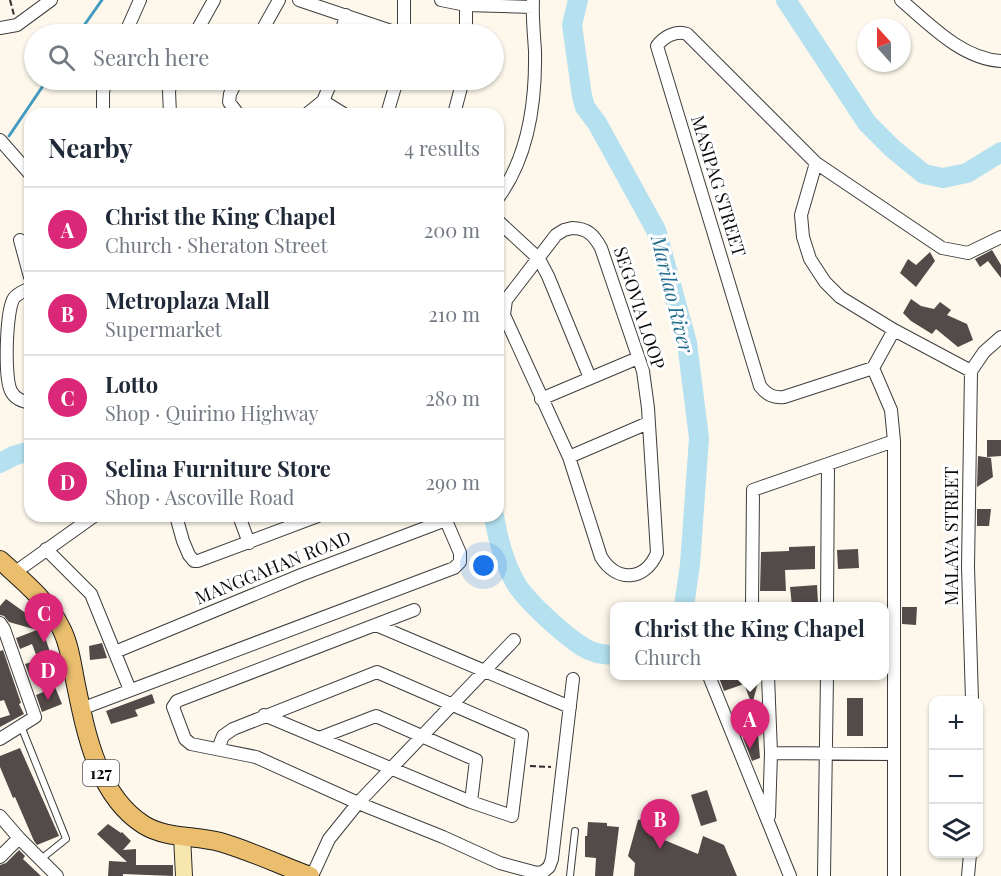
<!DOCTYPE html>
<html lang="en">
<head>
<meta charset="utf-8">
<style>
  :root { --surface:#fff; --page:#f2f2f3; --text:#1f2937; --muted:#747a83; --line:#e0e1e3; --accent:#db2777 }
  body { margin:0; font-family:"Playfair Display",serif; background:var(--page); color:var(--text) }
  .controls { position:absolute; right:18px; bottom:18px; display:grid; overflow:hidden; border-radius:12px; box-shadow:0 2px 4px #0004 }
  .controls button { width:54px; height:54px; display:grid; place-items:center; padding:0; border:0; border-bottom:2px solid var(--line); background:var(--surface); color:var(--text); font:30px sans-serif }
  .compass { position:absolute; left:857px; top:18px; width:54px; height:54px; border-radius:50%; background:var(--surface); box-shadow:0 2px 4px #0004; rotate:339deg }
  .you { position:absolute; left:484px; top:566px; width:21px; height:21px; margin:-15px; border:4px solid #fff; border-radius:50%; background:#1a73e8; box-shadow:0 0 0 9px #1a73e833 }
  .badge { display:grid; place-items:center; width:39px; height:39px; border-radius:50%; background:var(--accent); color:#fff; font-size:20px; font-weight:700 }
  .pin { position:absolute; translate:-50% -50px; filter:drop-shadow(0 2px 3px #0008) }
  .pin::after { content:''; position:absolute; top:32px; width:21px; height:18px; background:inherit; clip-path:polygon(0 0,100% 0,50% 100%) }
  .popup { position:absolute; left:610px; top:602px; width:279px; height:78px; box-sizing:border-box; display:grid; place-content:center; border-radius:12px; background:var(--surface); filter:drop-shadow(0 2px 4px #0005); font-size:20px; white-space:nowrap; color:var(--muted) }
  .popup b { font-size:22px; color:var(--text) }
  .popup::after { content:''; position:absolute; left:50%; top:100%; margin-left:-12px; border:12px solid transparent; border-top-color:var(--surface) }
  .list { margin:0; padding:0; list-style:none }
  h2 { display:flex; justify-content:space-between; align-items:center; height:78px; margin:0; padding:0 24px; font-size:26px }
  h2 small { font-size:20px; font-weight:400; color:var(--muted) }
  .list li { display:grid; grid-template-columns:39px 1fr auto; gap:18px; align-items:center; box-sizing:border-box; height:84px; padding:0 24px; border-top:2px solid var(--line) }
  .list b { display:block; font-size:22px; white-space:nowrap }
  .list p { margin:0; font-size:20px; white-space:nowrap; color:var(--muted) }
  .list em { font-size:20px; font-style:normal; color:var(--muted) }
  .icon { flex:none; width:33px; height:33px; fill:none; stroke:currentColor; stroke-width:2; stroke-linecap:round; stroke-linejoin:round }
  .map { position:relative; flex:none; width:1001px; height:876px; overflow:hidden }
  .search { position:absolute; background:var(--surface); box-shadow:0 2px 4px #0004; left:24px; top:24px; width:480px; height:66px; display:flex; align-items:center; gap:15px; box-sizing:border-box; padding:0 21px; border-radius:33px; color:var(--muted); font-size:22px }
  .panel { position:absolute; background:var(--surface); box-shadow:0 2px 4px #0004; left:24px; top:108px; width:480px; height:414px; border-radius:18px }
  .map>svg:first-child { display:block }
</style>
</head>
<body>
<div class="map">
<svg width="1001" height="876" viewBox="0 0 1001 876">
  <rect width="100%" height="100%" fill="#fdf8eb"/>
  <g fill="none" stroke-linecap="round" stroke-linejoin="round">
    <path stroke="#439cbf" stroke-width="3" d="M78 34 102 0
      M9 136 47 80"/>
    <path stroke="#b5e0ef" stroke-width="20" d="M578 0 572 25 582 96 585 107 597 123 656 230 687 343 699 438 690 565 684 606
      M786 0 867 123 893 149 924 174 943 178 967 173 1001 152
      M0 463 13 456 30 451
      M494 516C498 540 505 566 518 587 531 605 564 635 583 647 592 653 605 655 615 655"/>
  </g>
  <path fill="#534b49" d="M992 250 1001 265V278L988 261 980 267 975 259Z
    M930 252 935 261 916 287 900 273 908 259 916 265Z
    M911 299 921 306 934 309 940 302 951 310 947 315 967 324 973 340 958 347 936 329 932 334 911 321 903 313Z
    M987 440H1001V456L987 457Z
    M978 456 991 458 993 477 977 487Z
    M977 509H991L989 526H977Z
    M815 546V569L785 570 786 591H760L761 552 789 551V547Z
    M858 549 859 568 838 569 837 550Z
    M817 585 818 603 815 604V606H792L790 587Z
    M6 599 34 619 42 628 55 667 30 677 25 664 38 660 32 644 20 649 16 638 37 630 9 622 4 616 0 615V606Z
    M902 607H917L916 625 902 624Z
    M102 643 107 658 90 660 89 646Z
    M3 650 21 703 19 704 24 714 0 727V718L10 715 4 700 0 701V651Z
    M718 675H760L752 705 744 684 724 691Z
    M55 687 62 704 42 712 36 695Z
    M152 694 155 703 135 710 138 716 111 724 106 711Z
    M847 698H863V736H847Z
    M758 734 760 758 752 761 743 738Z
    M20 748 59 836 37 845 34 841 15 797 13 798 0 767V756Z
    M707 790 717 821 701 826 691 795Z
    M642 819 656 823 650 834 698 854 703 836 724 845 737 876H634L635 863 628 856 638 820Z
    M588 822 607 823V826L619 827 613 876H595L596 858 585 857V836H587Z
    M108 824 121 833 122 832 131 841 123 850 136 849V865H173V876L123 874V876H108L109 861 127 862 97 834Z
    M19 850 25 856 23 859 41 876H0V865L6 863Z"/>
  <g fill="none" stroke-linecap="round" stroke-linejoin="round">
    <defs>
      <path id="lane" d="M21 726 65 836 66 839 41 859
        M570 876 575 831"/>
      <path id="street" d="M299 0 400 34
        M441 0 466 5 533 7
        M901 0C929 24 962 59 1001 61
        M0 28 17 25 51 0
        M125 34 140 0
        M195 34 214 0
        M260 34 279 0
        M341 34 346 15
        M404 34V0
        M466 34V5L468 0
        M237 80 230 94 229 102 238 114
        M323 101 344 114
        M103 114V92L106 80
        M170 114 169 91 172 80
        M307 114 323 101 332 80
        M387 114 397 80
        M454 114 463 80
        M0 140 30 174
        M816 163 801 215 803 237 810 259 825 282 840 297 894 330 971 371
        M498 198C529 156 536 102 535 51 534 34 532 17 533 0
        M498 221 539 259 548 276 590 378
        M572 228C587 228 594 235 601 248L643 371 648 408 657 553C645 581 617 583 601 557L569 457 504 315 506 300 556 235 564 230Z
        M20 240 30 277
        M30 288C24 291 18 293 14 298 6 309 4 378 11 391 15 399 22 401 30 403
        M894 330 873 368 784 397C773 398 767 395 760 386L657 46C663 37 676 30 687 34L816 163 942 248 968 253 1001 237
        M873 368 891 410 894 441V876
        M971 371 968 567 972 700
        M971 371 984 352 1001 337
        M541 399 638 358
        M569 457 648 423
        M176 516 183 541 189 555 194 561H198L318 516
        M239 516 249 543
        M46 549 91 594 130 690
        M14 573 94 516
        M752 606 753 490 894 441
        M827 606 828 464
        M414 610 177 701 173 707 185 739 191 744 256 757 358 803 443 837 500 863 537 873 543 872 549 867 552 859 573 679
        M0 623 4 629 35 717 0 739
        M376 625 570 707
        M115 652 301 575 446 520
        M709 676 790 876
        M768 676 771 753 769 816
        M81 709 454 568 460 562V553L444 516
        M319 738 376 716 476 760 471 802
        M218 749 223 736 233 729 377 672 522 735 512 816 471 802 264 715
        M771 753 894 754
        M0 816 19 838 57 876
        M0 857 19 838
        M312 876 329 839 358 803 514 640
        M824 876 827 676
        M968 876 970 854"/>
      <path id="secondary" d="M182 836 184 876"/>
      <path id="primary" d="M0 560C22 580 48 601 61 628 70 645 72 666 76 685 86 734 98 796 144 825 167 839 195 835 220 842 251 851 280 865 310 876"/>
    </defs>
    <use href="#lane" stroke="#3e3e3e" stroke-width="8"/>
    <use href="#street" stroke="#3e3e3e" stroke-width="14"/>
    <use href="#secondary" stroke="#2d2d2d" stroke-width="18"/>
    <use href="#primary" stroke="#1c1c1c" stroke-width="20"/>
    <path stroke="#2d2d2d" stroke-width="2" stroke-dasharray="6 3" stroke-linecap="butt" d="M10 0 14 15
      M530 766 551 767"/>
    <use href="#lane" stroke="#fff" stroke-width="6"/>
    <use href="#street" stroke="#fff" stroke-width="12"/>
    <use href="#secondary" stroke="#f7e6ad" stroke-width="16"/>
    <use href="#primary" stroke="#ebbe6e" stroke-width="18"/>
  </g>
  <g text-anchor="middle" stroke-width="6" stroke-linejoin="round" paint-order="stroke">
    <rect fill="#fff" stroke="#545454" stroke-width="1.5" x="83" y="760" width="36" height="26" rx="4.5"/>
    <g font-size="16" font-weight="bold" fill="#0b0b0b">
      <text x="101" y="779">127</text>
    </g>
    <g font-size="18" fill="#0b0b0b" stroke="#fff">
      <text transform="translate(718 186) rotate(73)" y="6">MASIPAG STREET</text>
      <text transform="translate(639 308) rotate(72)" y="6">SEGOVIA LOOP</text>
      <text transform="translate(952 536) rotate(-90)" y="6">MALAYA STREET</text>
      <text transform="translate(273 568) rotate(-22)" y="6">MANGGAHAN ROAD</text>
    </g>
    <g font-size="20" font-style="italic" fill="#226c90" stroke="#fff">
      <text transform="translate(672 294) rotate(76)" y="7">Marilao River</text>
    </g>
  </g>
</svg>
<div class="controls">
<button>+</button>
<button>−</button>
<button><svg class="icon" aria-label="layers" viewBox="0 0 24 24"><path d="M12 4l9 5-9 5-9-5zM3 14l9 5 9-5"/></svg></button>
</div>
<svg class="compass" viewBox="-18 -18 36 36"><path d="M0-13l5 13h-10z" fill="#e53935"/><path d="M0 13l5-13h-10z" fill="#747a83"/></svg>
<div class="you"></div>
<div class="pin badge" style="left:750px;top:749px">A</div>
<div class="popup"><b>Christ the King Chapel</b>Church</div>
<div class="pin badge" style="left:660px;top:849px">B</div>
<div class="pin badge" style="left:44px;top:643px">C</div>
<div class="pin badge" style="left:48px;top:700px">D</div>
<div class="search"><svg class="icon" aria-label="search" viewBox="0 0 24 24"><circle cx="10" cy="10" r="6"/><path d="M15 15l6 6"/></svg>Search here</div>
<section class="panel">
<h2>Nearby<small>4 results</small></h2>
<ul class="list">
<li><span class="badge">A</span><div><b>Christ the King Chapel</b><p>Church · Sheraton Street</p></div><em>200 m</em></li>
<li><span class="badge">B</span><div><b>Metroplaza Mall</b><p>Supermarket</p></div><em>210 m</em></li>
<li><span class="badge">C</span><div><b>Lotto</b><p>Shop · Quirino Highway</p></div><em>280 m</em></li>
<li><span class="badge">D</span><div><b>Selina Furniture Store</b><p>Shop · Ascoville Road</p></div><em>290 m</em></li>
</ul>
</section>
</div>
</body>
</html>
